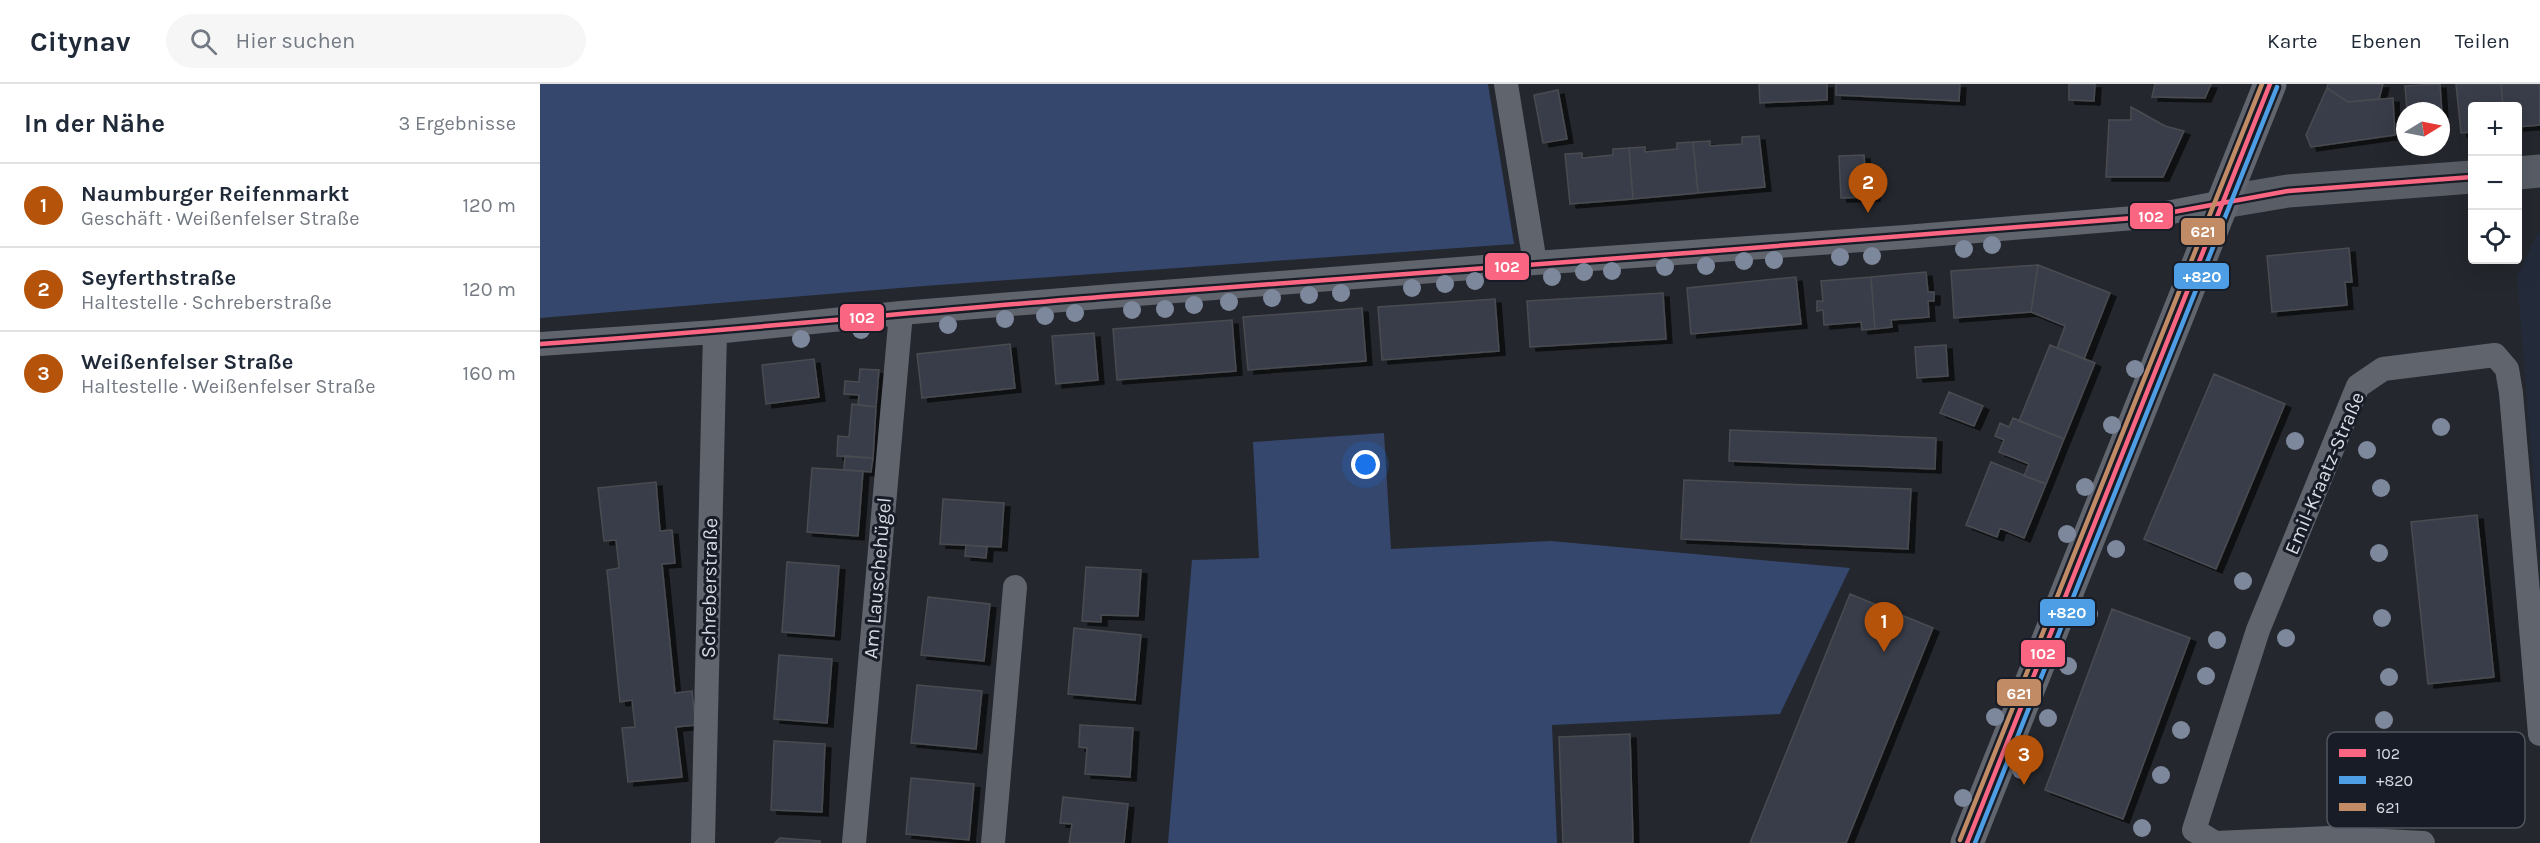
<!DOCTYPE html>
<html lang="de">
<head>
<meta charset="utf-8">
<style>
  :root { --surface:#fff; --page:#f6f6f7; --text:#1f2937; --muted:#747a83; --line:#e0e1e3; --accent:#b45309 }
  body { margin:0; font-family:Karla,sans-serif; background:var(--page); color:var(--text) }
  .controls { position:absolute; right:18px; top:18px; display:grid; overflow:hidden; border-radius:6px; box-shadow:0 6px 24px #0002 }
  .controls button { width:54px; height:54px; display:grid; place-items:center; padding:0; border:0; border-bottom:2px solid var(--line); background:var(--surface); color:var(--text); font:30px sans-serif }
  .compass { position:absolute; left:1856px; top:18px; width:54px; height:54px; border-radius:50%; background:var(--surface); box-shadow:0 6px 24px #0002; rotate:80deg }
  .you { position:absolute; left:826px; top:381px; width:21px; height:21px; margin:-15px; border:4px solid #fff; border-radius:50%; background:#1a73e8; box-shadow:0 0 0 9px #1a73e833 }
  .badge { display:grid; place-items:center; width:39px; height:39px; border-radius:50%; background:var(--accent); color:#fff; font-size:20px; font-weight:700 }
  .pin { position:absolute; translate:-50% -50px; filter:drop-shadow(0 2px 3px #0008) }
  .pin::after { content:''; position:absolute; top:32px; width:21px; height:18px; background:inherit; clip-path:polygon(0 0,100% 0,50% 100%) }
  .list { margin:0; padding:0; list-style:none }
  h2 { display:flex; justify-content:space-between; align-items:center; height:78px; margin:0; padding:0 24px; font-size:26px }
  h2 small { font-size:20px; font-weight:400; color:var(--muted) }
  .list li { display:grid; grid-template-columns:39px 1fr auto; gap:18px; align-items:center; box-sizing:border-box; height:84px; padding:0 24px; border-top:2px solid var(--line) }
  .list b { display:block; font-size:22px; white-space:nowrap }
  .list p { margin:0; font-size:20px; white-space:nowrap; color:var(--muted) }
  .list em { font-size:20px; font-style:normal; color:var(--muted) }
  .icon { flex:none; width:33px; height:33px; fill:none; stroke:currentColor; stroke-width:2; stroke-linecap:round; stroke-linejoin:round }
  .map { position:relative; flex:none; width:2000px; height:759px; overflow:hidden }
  header { display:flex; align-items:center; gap:36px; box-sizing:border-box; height:84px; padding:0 30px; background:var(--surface); border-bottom:2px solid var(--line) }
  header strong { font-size:28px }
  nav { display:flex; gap:33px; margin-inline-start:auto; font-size:21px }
  .search { width:420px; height:54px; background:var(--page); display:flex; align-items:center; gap:15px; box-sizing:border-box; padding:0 21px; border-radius:33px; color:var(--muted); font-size:22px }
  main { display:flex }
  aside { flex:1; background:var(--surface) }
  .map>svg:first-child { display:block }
</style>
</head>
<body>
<header>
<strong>Citynav</strong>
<div class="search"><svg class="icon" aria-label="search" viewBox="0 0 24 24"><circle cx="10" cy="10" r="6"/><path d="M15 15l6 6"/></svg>Hier suchen</div>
<nav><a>Karte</a><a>Ebenen</a><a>Teilen</a></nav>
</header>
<main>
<aside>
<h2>In der Nähe<small>3 Ergebnisse</small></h2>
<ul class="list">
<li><span class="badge">1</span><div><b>Naumburger Reifenmarkt</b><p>Geschäft · Weißenfelser Straße</p></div><em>120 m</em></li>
<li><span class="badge">2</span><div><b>Seyferthstraße</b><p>Haltestelle · Schreberstraße</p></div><em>120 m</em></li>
<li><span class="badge">3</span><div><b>Weißenfelser Straße</b><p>Haltestelle · Weißenfelser Straße</p></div><em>160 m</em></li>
</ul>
</aside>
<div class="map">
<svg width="2000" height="759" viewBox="0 0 2000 759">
  <defs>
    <filter id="shadow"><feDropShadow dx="6" dy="4" stdDeviation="0" flood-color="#0009"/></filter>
  </defs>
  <rect width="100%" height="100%" fill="#24272d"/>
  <path fill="#232a3a" d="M2000 148V474L1977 193 1997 150Z"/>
  <path fill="#35476d" d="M0 0H948L974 160 384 202 0 234Z
    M844 349 851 465 1011 457 1310 484 1240 630 1012 641 1017 759H628L652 476 719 474 713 358Z"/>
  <path fill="#383e4a" stroke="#494c51" stroke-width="1.5" filter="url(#shadow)" d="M1219 0H1287V16L1220 19Z
    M1296 0H1420L1419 17 1296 11Z
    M1529 0H1555L1554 17 1529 16Z
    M1615 0H1671L1665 14 1612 13Z
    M1788 0H1843L1839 15 1808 18 1787 4Z
    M1900 0 1902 30 1901 27H1867L1865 2Z
    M1916 0H1961L1963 22H1932V48L1921 49Z
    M1961 0H2000V41L1978 43V22H1963Z
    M1787 4 1808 18 1853 14 1855 51 1771 63 1766 51Z
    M1018 6 1027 55 1003 59 994 11Z
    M1591 23 1625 42 1644 47 1623 93H1566L1569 36H1591Z
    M1219 52 1225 103 1158 109 1153 58 1170 57V62L1202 60V53Z
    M1153 58 1158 109 1093 115 1089 64 1105 63V68L1137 65V59Z
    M1089 64 1093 115 1030 120 1025 70 1042 69V74L1073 71V65Z
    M1324 71 1326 100H1333L1334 113 1301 114 1299 72Z
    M1809 164 1812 198H1805L1807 221 1732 228 1727 172Z
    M1498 181 1570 209 1544 275 1517 264 1525 242 1491 228Z
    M1498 181 1491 228 1414 234 1411 187Z
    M1386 188 1388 208H1394V217H1388L1389 233 1351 236 1352 243 1335 245 1331 193Z
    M1256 193 1261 240 1151 250 1147 204Z
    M1331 193 1335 245 1322 246 1321 238 1284 241 1283 226 1277 227V217H1283L1281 197Z
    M1123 209 1126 255 990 263 987 217Z
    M955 215 959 267 842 276 838 223Z
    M822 224 826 277 708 286 703 233Z
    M692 236 696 287 577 296 573 245Z
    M554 249 558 296 516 300 512 252Z
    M470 260 475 304 382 314 377 270Z
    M1406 261 1408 292 1377 294 1375 263Z
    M1510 261 1555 279 1524 355 1479 337Z
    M274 275 279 313 226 320 222 281Z
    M320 285 339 286 336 323 318 321 319 311 304 310 305 297 319 298Z
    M1674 290 1745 320 1676 485 1604 455Z
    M1409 308 1443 322 1434 342 1400 329Z
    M312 320 336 323 333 374 297 372 298 352 309 353Z
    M1473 334 1524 355 1506 400 1484 392 1489 380 1459 368 1464 356 1455 352 1460 339 1469 343Z
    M1190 346 1396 354 1395 385 1189 377Z
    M305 372 333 374 331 388 304 386Z
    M1451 378 1506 400 1484 454 1460 444 1457 453 1426 441Z
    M272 384 323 387 318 452 267 448Z
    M1144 396 1371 405 1368 465 1141 455Z
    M116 398 120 447 132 446 135 479 122 480 135 609 152 607 156 641 136 643 142 693 88 698 82 644 95 643 92 616 80 618 67 486 79 484 76 456 64 457 58 404Z
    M403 415 464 419 461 463 400 460Z
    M1937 431 1954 593 1888 600 1871 438Z
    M426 461 447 463 446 474 425 472Z
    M247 478 299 482 294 552 242 548Z
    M546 483 601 486 598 532 561 531V538L542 537Z
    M1310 510 1393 544 1306 759H1210Z
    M388 513 450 520 444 577 381 571Z
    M1572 525 1650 554 1583 735 1505 706Z
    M534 544 601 551 595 616 528 610Z
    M239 571 292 575 287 639 234 635Z
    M377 601 442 607 436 665 371 659Z
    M540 641 593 644 590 693 545 690 547 664 539 663Z
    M1090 650 1093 759H1023L1019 653Z
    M234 657 285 660 282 728 231 726Z
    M371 694 434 700 429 756 366 750Z
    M523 713 588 720 584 759H529L532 740 520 739Z
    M240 754 280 757V759H235Z"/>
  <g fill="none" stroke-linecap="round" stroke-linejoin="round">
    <path stroke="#60646d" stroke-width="24" d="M966 0 995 179
      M0 260 175 248 361 229 572 212 995 179 1365 153 1606 133 1683 118
      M163 759 175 248
      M314 759 361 229
      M453 759 475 503
      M1675 759 1654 746 1718 546 1818 302 1843 285 1955 271 1967 285 1971 309 2000 650
      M1676 759 1789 754 1883 759"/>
    <path stroke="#595e66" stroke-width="33" d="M1978 89 2000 87
      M1683 118 1748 107 1932 93"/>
    <path stroke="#60656e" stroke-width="33" d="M1427 759 1730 0"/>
    <defs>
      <path id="bus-1" d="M0 260C191 247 382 227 573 212 917 185 1262 162 1606 133L1748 107 1932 93
        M1427 759 1730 0"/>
      <path id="bus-2" d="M1435 759 1737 3"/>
      <path id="bus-3" d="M1420 756 1722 0"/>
    </defs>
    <use href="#bus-1" stroke="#171c27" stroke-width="9"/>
    <use href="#bus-2" stroke="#171c27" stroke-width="9"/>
    <use href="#bus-3" stroke="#171c27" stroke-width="9"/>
    <use href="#bus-1" stroke="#fa6682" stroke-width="4.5"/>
    <use href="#bus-2" stroke="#4d9ee5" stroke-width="4.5"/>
    <use href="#bus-3" stroke="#c18c65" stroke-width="4.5"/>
  </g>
  <g fill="#7d889d">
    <circle cx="1452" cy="161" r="9"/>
    <circle cx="1424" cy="165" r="9"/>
    <circle cx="1332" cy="172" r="9"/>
    <circle cx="1300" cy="173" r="9"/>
    <circle cx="1234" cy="176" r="9"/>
    <circle cx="1204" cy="177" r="9"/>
    <circle cx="1166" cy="182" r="9"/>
    <circle cx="1125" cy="183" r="9"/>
    <circle cx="1072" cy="187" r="9"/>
    <circle cx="1044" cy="188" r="9"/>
    <circle cx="1012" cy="193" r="9"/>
    <circle cx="935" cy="197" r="9"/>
    <circle cx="905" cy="200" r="9"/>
    <circle cx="872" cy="204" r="9"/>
    <circle cx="801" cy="209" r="9"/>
    <circle cx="769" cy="211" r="9"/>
    <circle cx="732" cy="214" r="9"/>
    <circle cx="689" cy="218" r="9"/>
    <circle cx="654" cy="221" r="9"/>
    <circle cx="625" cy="225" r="9"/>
    <circle cx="592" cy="226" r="9"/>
    <circle cx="535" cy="229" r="9"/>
    <circle cx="505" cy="232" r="9"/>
    <circle cx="465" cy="235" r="9"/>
    <circle cx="408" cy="241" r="9"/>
    <circle cx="321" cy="246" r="9"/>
    <circle cx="261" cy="255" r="9"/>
    <circle cx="1595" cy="285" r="9"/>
    <circle cx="1572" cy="341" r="9"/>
    <circle cx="1901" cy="343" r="9"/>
    <circle cx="1755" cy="357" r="9"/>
    <circle cx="1827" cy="366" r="9"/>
    <circle cx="1545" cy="403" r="9"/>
    <circle cx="1841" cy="404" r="9"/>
    <circle cx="1527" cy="450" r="9"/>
    <circle cx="1576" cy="465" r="9"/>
    <circle cx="1839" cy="469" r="9"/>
    <circle cx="1703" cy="497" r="9"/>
    <circle cx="1549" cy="530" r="9"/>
    <circle cx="1842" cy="534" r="9"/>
    <circle cx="1746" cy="554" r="9"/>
    <circle cx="1677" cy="556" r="9"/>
    <circle cx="1528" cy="582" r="9"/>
    <circle cx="1666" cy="592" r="9"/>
    <circle cx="1849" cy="593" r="9"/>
    <circle cx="1455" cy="633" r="9"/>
    <circle cx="1508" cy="634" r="9"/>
    <circle cx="1844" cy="636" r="9"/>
    <circle cx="1641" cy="646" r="9"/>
    <circle cx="1481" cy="686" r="9"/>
    <circle cx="1621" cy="691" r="9"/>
    <circle cx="1423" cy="714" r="9"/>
    <circle cx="1602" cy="744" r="9"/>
  </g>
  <g text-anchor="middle" stroke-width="6" stroke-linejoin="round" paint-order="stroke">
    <g font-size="20" fill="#d6dae1" stroke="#171c27">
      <text transform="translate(1784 389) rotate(-67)" y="7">Emil-Kraatz-Straße</text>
      <text transform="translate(337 494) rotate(-85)" y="7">Am Lauschehügel</text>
      <text transform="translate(169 504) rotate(-89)" y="7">Schreberstraße</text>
    </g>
  </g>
  <rect x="1787" y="648" width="198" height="96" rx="9" fill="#171c27" stroke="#50555f" stroke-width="1.5"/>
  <rect x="1799" y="665" width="27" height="8" fill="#fa6682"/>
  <rect x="1799" y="692" width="27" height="8" fill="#4d9ee5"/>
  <rect x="1799" y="719" width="27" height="8" fill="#c18c65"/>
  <g font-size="16" fill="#d6dae1">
    <text x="1836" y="675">102</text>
    <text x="1836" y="702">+820</text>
    <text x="1836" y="729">621</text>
  </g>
  <g stroke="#171c27" stroke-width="2">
    <rect x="1589" y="118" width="45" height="28" rx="6" fill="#fa6682"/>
    <rect x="1640" y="133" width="46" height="29" rx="6" fill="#c18c65"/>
    <rect x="944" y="168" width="46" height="29" rx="6" fill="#fa6682"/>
    <rect x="1633" y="178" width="57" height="28" rx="6" fill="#4d9ee5"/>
    <rect x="299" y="219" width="46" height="29" rx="6" fill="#fa6682"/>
    <rect x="1499" y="514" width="57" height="29" rx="6" fill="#4d9ee5"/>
    <rect x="1480" y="555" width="46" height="29" rx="6" fill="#fa6682"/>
    <rect x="1456" y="594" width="46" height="29" rx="6" fill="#c18c65"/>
  </g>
  <g font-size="16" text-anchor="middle" font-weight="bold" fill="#fff">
    <text x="1611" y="138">102</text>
    <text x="1663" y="153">621</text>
    <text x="967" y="188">102</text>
    <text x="1662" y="198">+820</text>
    <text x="322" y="239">102</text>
    <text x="1527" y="534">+820</text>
    <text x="1503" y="575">102</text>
    <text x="1479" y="615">621</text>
  </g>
</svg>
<div class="controls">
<button>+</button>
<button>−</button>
<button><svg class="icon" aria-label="locate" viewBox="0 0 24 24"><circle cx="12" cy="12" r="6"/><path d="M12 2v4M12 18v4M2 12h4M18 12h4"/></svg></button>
</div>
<svg class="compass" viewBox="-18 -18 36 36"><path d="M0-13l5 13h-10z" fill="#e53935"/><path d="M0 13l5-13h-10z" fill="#747a83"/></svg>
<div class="you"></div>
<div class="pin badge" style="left:1344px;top:568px">1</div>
<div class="pin badge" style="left:1328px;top:129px">2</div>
<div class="pin badge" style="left:1484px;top:701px">3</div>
</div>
</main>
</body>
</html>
